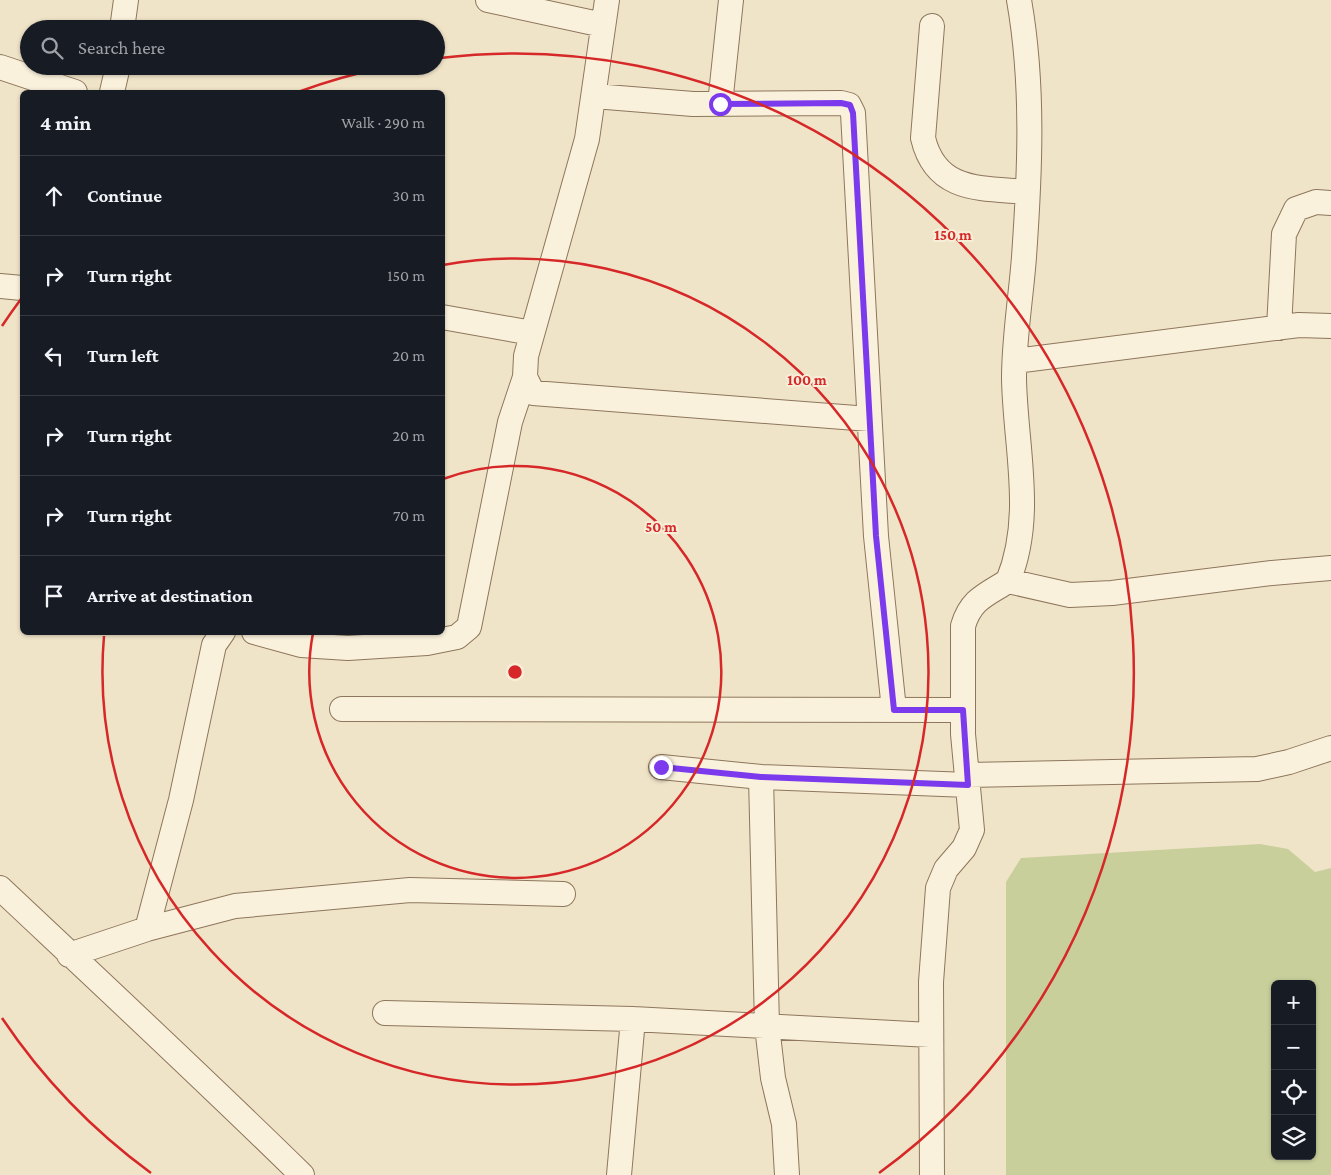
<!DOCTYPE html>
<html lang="en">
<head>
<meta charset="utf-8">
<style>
  :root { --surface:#171b24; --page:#20242c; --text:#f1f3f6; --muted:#9ea1a6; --line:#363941 }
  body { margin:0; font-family:"Crimson Pro",serif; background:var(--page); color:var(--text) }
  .controls { position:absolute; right:15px; bottom:15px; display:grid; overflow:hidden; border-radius:8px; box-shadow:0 1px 4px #0004 }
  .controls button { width:45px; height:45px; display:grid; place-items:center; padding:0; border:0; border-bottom:1px solid var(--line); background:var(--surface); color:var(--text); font:25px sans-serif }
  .stop { position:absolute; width:15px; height:15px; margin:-11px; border:4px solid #7c3aed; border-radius:50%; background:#fff }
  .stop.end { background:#7c3aed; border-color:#fff; box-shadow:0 1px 5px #0008 }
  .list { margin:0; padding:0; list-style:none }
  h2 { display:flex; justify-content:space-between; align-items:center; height:65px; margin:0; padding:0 20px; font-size:21px }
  h2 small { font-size:16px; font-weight:400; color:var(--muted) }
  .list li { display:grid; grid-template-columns:32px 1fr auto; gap:15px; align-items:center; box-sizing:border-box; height:80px; padding:0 20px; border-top:1px solid var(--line) }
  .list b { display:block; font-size:19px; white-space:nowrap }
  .list em { font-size:16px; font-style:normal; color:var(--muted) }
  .icon { flex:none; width:28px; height:28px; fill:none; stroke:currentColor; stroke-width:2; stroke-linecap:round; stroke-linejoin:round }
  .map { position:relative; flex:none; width:1331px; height:1175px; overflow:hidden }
  .search { position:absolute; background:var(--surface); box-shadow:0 1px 4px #0004; left:20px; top:20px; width:425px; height:55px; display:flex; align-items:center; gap:12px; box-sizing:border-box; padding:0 18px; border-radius:28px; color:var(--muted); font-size:19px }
  .panel { position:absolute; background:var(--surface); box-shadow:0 1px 4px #0004; left:20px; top:90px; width:425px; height:545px; border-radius:8px }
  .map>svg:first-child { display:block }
</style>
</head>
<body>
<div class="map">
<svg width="1331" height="1175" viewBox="0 0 1331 1175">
  <rect width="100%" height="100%" fill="#f0e4c8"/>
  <path fill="#c9cf9b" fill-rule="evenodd" d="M1260 844 1288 849 1315 872 1331 868V1175H1006V882L1021 858ZM1275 984H1312V1156H1275Z"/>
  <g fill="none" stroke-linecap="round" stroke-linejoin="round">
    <defs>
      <path id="street" d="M488 0 603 25
        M607 0 587 139 526 356 525 377 533 393 869 419
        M932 26 923 138C936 193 982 188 1027 192
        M122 29 126 0
        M0 67 75 92
        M112 92 118 66
        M594 96 693 104 841 103 849 105 853 113 876 536 894 710
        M720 104 731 0
        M0 286 22 288
        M442 317 532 333
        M1279 328 1284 234 1296 209 1316 202 1331 203
        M1015 361 1299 325 1331 326
        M1008 581 1070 595 1112 593 1272 573 1331 568
        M254 632 301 645 348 648 427 643 457 637 469 627 510 422 525 377
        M342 709 963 710
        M661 767 761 777 968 785
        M967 775 1257 769 1289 762 1331 748
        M761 777 767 1026 773 1078 784 1124 787 1175
        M0 888C101 983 203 1078 302 1175
        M147 929 181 800 214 645 223 632
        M69 955 147 929 235 906 410 890 563 894
        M385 1013 633 1019 930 1035
        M619 1175 633 1019
        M932 1175 931 982 938 888 946 869 964 848 972 830 963 734V626C971 599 986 595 1008 581 1035 516 1015 446 1014 378 1014 338 1021 297 1024 257 1030 172 1034 85 1019 0"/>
    </defs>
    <use href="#street" stroke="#8d765c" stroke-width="26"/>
    <use href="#street" stroke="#faf1dc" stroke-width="24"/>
  </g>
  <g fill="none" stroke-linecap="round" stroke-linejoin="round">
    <path stroke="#7c3aed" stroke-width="6" d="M661 767 761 777 968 785 963 710H894L876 536 853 113 850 105 841 103 720 104"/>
  </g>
  <g fill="none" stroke="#d62828" stroke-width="2.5">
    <path d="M443 479A206 206 0 1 1 313 633"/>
    <path d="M443 265A413 413 0 1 1 104 636"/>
    <path d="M151 1173A619 619 0 0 1 2 1018M2 326A619 619 0 0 1 21 299M298 92A619 619 0 0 1 386 67M440 58A619 619 0 0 1 879 1173"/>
  </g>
  <circle cx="515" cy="672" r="8" fill="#d62828" stroke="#f7eed8" stroke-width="2.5"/>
  <g font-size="15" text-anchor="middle" font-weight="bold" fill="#d62828" stroke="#f7eed8" stroke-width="4" stroke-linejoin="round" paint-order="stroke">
    <text x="953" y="240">150 m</text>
    <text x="807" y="385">100 m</text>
    <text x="661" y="532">50 m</text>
  </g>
</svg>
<div class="controls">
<button>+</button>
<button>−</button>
<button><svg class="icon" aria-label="locate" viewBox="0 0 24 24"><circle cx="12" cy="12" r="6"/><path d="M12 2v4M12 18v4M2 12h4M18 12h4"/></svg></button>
<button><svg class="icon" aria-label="layers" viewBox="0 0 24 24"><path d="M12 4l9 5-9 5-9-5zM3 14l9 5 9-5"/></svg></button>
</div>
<div class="stop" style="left:720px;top:104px"></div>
<div class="stop end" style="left:661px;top:767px"></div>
<div class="search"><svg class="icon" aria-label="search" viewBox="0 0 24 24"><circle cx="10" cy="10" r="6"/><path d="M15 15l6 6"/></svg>Search here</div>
<section class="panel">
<h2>4 min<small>Walk · 290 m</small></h2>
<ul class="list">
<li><svg class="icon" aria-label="ahead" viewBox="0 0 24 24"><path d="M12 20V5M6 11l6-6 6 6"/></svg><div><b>Continue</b></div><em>30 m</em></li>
<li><svg class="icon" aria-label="right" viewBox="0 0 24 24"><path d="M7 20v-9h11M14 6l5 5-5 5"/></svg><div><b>Turn right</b></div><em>150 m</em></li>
<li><svg class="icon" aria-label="left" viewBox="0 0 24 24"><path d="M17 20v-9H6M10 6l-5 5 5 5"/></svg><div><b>Turn left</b></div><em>20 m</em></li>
<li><svg class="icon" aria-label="right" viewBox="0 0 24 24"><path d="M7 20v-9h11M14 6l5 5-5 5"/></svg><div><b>Turn right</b></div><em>20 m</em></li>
<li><svg class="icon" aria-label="right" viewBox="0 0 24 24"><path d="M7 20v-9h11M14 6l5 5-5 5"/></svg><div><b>Turn right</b></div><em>70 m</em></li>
<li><svg class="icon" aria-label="arrive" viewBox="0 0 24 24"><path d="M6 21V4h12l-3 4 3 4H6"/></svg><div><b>Arrive at destination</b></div></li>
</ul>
</section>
</div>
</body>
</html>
